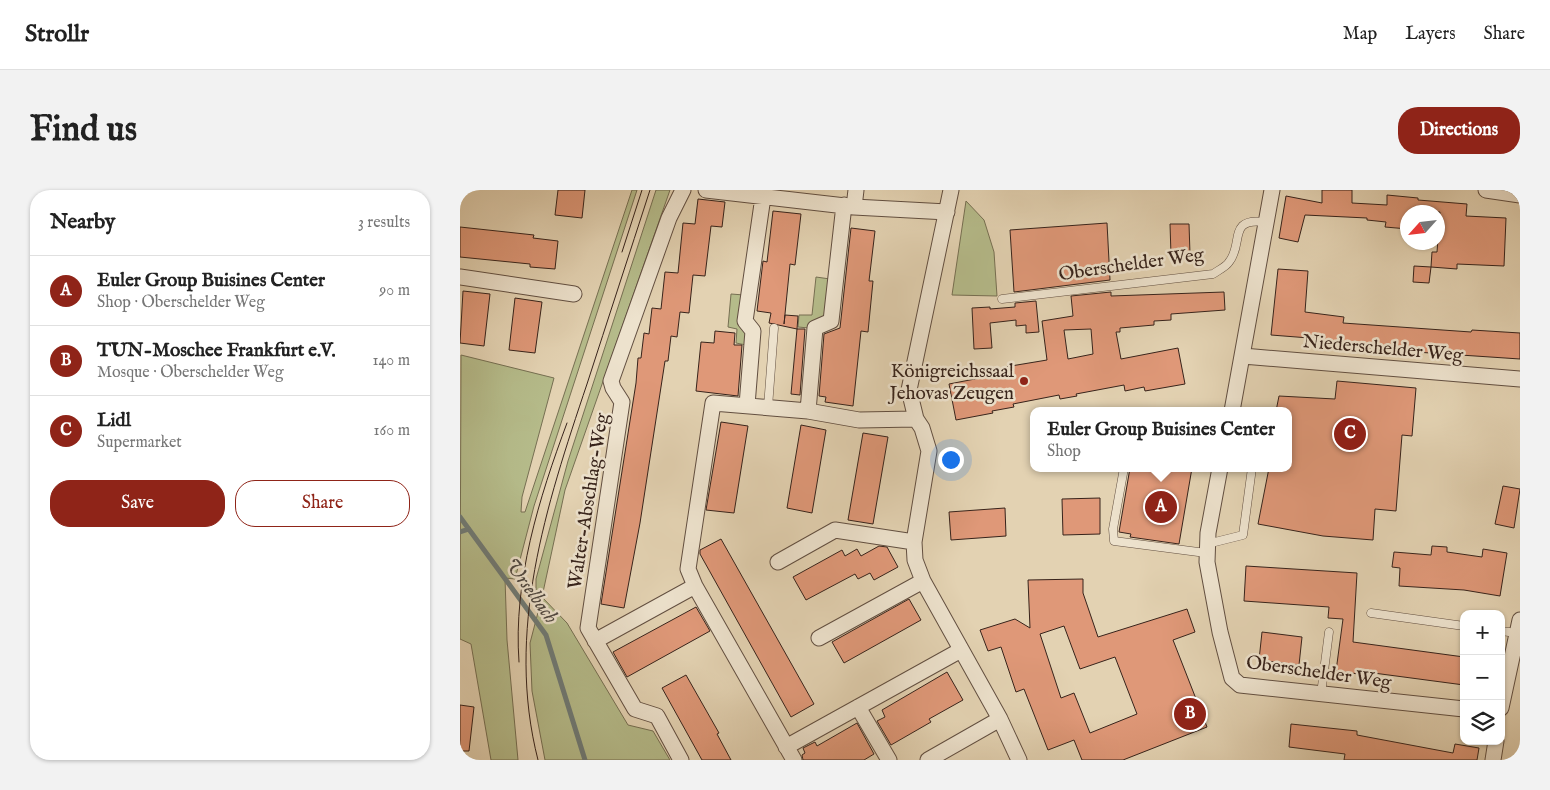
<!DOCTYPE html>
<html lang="en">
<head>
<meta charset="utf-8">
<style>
  :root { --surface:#fff; --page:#f2f2f2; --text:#222; --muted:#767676; --line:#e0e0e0; --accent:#8f2418 }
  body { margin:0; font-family:"IM FELL English",serif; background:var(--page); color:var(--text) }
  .controls { position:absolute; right:15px; bottom:15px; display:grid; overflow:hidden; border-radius:10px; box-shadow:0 1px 4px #0004 }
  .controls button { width:45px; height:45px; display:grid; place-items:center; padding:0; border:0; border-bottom:1px solid var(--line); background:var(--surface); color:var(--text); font:25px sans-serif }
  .compass { position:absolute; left:940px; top:15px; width:45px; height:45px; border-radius:50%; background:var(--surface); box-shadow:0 1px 4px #0004; rotate:243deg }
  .you { position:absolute; left:490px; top:269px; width:18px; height:18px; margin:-12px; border:4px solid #fff; border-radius:50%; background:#1a73e8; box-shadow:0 0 0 8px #1a73e833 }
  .badge { display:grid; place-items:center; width:32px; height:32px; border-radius:50%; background:var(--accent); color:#fff; font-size:16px; font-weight:700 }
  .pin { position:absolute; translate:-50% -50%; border:2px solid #fff; box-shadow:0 1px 5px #0006 }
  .popup { position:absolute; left:570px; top:217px; width:262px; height:65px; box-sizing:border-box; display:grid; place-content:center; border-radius:10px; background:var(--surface); filter:drop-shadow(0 1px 4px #0005); font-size:16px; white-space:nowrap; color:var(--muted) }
  .popup b { font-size:19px; color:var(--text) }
  .popup::after { content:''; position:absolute; left:50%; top:100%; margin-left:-10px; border:10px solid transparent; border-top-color:var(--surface) }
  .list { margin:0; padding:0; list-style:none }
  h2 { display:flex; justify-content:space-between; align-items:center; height:65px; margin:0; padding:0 20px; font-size:21px }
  h2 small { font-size:16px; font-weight:400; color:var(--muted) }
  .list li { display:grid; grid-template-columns:32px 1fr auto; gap:15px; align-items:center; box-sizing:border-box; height:70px; padding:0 20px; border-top:1px solid var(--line) }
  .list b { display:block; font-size:19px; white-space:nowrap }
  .list p { margin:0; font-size:16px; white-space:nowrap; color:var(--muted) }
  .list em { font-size:16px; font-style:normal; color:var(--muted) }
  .actions { display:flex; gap:10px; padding:15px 20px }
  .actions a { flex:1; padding:11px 0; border:1px solid var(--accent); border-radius:20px; text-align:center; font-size:18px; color:var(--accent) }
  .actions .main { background:var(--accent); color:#fff }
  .icon { flex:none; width:28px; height:28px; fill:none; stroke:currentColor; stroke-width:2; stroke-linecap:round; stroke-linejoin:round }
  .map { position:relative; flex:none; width:1060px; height:570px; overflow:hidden; border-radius:20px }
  header { display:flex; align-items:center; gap:30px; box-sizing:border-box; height:70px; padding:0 25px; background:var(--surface); border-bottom:1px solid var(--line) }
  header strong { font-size:24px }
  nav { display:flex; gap:28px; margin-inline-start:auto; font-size:18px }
  .intro { display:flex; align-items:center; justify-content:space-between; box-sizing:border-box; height:120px; padding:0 30px }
  h1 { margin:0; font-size:35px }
  .button { padding:12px 22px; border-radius:20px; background:var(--accent); color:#fff; font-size:18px; font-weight:700 }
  main { display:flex; gap:30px; padding:0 30px }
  aside { flex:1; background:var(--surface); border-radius:20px; box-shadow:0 1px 4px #0004 }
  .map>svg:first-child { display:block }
</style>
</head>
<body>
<header>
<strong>Strollr</strong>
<nav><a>Map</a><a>Layers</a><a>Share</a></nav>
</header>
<div class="intro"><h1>Find us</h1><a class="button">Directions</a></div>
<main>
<aside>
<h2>Nearby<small>3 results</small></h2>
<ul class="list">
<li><span class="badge">A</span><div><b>Euler Group Buisines Center</b><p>Shop · Oberschelder Weg</p></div><em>90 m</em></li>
<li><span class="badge">B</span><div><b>TUN-Moschee Frankfurt e.V.</b><p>Mosque · Oberschelder Weg</p></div><em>140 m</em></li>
<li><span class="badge">C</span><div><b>Lidl</b><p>Supermarket</p></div><em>160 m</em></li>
</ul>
<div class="actions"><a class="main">Save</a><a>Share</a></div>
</aside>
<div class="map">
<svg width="1060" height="570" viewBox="0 0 1060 570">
  <rect width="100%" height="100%" fill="#e3d2b2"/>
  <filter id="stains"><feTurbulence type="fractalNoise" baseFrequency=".004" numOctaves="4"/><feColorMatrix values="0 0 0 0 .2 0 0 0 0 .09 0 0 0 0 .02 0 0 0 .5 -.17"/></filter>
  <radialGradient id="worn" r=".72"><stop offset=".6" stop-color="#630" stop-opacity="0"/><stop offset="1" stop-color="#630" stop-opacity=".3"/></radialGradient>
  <path fill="#b5bb8a" stroke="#766f52" d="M172 0H177L74 316 56 385 55 389 45 388 47 450 58 570H31L11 454 0 449 1 165 94 188 62 307 61 322H65Z
    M196 0H210L105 300 82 407 107 433 168 535 193 541 210 570H85L72 501 70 453 82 407 76 401V389L108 271Z
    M506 11 524 30 534 62 537 106 492 105Z
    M356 87 370 89 368 130 349 138 338 137 339 125H352Z
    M271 104 284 105 288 141 286 155 276 153 277 139 268 137Z"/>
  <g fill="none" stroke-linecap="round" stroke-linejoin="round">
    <path stroke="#707b76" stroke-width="5" d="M0 327 86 445 125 570
      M0 342 9 339"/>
  </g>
  <path fill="#df9878" stroke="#37231b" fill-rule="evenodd" d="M98 0H125L122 28 95 25Z
    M862 0H892V13L927 15V5L958 8V10L1007 14 1006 26 1046 28 1044 76 997 74V79L971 77 972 62H977L980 22H948V39L925 37 926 32 907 30V28L845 25 838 52 819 48 826 6 862 13Z
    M238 9 265 12 262 37 251 36 245 86 233 85 229 123 220 122 217 147 211 146 208 171H205L180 333 164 418 141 414 176 193 178 168H181L184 143 189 144 192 118 201 119 205 82 218 83 223 33 235 34Z
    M313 21 341 24 335 75 330 74 324 134 325 125 338 126 337 139 309 133 311 123 297 121 303 71 307 72Z
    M647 33 650 90 554 102 550 40Z
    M710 34H729L730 64 711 65Z
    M0 37 74 45 73 48 98 51 95 79 70 77V74L0 67Z
    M391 38 415 41 409 91H413L408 142 401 141 393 216 365 212 366 207 359 206 364 144 380 138Z
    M954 76 971 77 969 93 953 92Z
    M818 79 848 81 845 122 884 127 883 133 1011 142 1012 140 1060 143V169L881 157 861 155 862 149 811 145Z
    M3 101 30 104 24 156 0 153Z
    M651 102V106L764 102 765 120 711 124V130L694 131V135L660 138V142H656L661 169 718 158 725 194 685 201 684 197 665 201 664 195 616 204 617 206 600 209 599 205 553 214 554 217 532 221 533 223 496 230 489 194 546 183 545 177 587 170 582 131 613 126 611 106ZM631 139 633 164 608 169 604 140Z
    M55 108 82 112 75 163 49 160Z
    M576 111 579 142 566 143V135L556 136V130L530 133 532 158 514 159 512 118 530 117V119L555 117V113Z
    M337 139H345L340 205 331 204Z
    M255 141 275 143 274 155H282L278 206 236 201 241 152 254 153Z
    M877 191 956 198 952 246 942 245 936 321 915 319 913 350 863 346 798 334 809 278H828V221H816L819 206 875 209Z
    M261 232 288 236 274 323 246 320Z
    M341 235 366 240 352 323 327 318Z
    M403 243 428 247 413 334 388 330Z
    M670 278H732L719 354 670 347 671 344 659 342Z
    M1043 296 1060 299 1054 338 1035 334Z
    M640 308V344L603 345 602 309Z
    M545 318 546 346 491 350 489 322Z
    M261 349 354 514 331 527 240 364V360Z
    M419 356 427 357 438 377 414 390 410 383 398 389 395 384 346 410 333 387 382 360 385 366 397 359 401 366Z
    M972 356 987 357V362L1022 367 1023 359 1047 363 1040 406 1004 400 939 396 940 378 932 377 934 362 971 365Z
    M786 376 897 383 893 452 1004 467V495L906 482V485L876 481 883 429 868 428 869 417 784 411Z
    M623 389V403L638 447 727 419 735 442 713 450 747 537 663 570H622L614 550 588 560 564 499 556 502 541 457 528 461 520 440 555 429 570 438 568 390ZM604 436 620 479 655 467 677 524 630 543 614 503 601 508 580 444Z
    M449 409 461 430 384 473 372 452Z
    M236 417 250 441 167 487 153 462Z
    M802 442 842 447 839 475 799 470Z
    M487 482 503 510 469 529 471 532 431 555 417 531 425 527 422 520Z
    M226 485 259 543 257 544 271 570H242L202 498Z
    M0 515 14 517 9 561H0Z
    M397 533 414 564 404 570H343L342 565 345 563 343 558 355 552 357 556Z
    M831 534 897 541V545L993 563 995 554 1019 558 1017 570H884L885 564 829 557Z"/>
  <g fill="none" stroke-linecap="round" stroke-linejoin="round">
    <defs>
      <path id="service" d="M542 109 753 84C757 81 766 77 769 72 784 54 767 27 805 32
        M308 217 314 138
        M664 278 653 339 654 351 746 363
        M747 354 783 345 792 278
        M911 423 1004 436
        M1041 441 1057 443
        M861 504 869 442"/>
      <path id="minor" d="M246 0 394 17 487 22
        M491 0 449 200 456 229 462 238 469 261 454 352 455 370 463 391 540 529 559 570
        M1026 0 1060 5
        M394 17 396 0
        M0 87 114 104
        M783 166 1060 189
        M287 215 293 141 285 131 303 7
        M348 221 355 138 371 131 384 15
        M772 221 812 0
        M760 278 748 343 747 372 760 442 772 488 780 495 1004 519
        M318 372 375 340 454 352
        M359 448 463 391
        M135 451 235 396
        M398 517 429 570
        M1041 518 1060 430
        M326 557 501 460
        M221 570 197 526 175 519 128 438 162 212 153 198 151 191 209 28 223 0
        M334 570 235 396 228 379 253 213 348 221 399 230 456 229
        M468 570 540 529
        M1033 570 1036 551"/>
    </defs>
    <use href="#service" stroke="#624f41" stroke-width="9"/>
    <use href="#minor" stroke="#624f41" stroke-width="17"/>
    <use href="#service" stroke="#ede2cd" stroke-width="8"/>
    <use href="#minor" stroke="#ede2cd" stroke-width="15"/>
    <path stroke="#37231b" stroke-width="1" d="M162 62 182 0
      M59 472C53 391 79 308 107 233
      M78 570C45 441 86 316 127 194 148 129 169 65 190 0"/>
  </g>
  <circle fill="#8f2418" stroke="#ede2cd" stroke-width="2" cx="564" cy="191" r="5"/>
  <g text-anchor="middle" stroke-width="5" stroke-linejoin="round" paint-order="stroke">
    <g font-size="19" fill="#37231b" stroke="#ede2cd">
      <text transform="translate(671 73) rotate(-8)" y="7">Oberschelder Weg</text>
      <text transform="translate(923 157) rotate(5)" y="7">Niederschelder Weg</text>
      <text transform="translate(127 311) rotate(-81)" y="7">Walter-Abschlag-Weg</text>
      <text transform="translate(859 481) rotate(8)" y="7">Oberschelder Weg</text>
    </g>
    <g font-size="19" fill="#37231b" stroke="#ede2cd" text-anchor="end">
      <text x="554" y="187">Königreichssaal<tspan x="554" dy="22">Jehovas Zeugen</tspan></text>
    </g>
    <g font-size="20" font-style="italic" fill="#4f4841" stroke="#ede2cd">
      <text transform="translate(72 400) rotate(54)" y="7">Urselbach</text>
    </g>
  </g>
  <rect width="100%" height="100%" filter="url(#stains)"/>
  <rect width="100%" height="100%" fill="url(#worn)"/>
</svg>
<div class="controls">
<button>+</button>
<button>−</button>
<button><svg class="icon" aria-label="layers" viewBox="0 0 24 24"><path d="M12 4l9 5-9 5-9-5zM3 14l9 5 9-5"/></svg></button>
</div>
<svg class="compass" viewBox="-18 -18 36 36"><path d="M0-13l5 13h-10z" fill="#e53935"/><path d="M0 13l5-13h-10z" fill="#767676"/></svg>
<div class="you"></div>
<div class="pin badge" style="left:701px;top:317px">A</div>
<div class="popup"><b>Euler Group Buisines Center</b>Shop</div>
<div class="pin badge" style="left:730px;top:524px">B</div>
<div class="pin badge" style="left:890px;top:244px">C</div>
</div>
</main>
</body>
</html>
